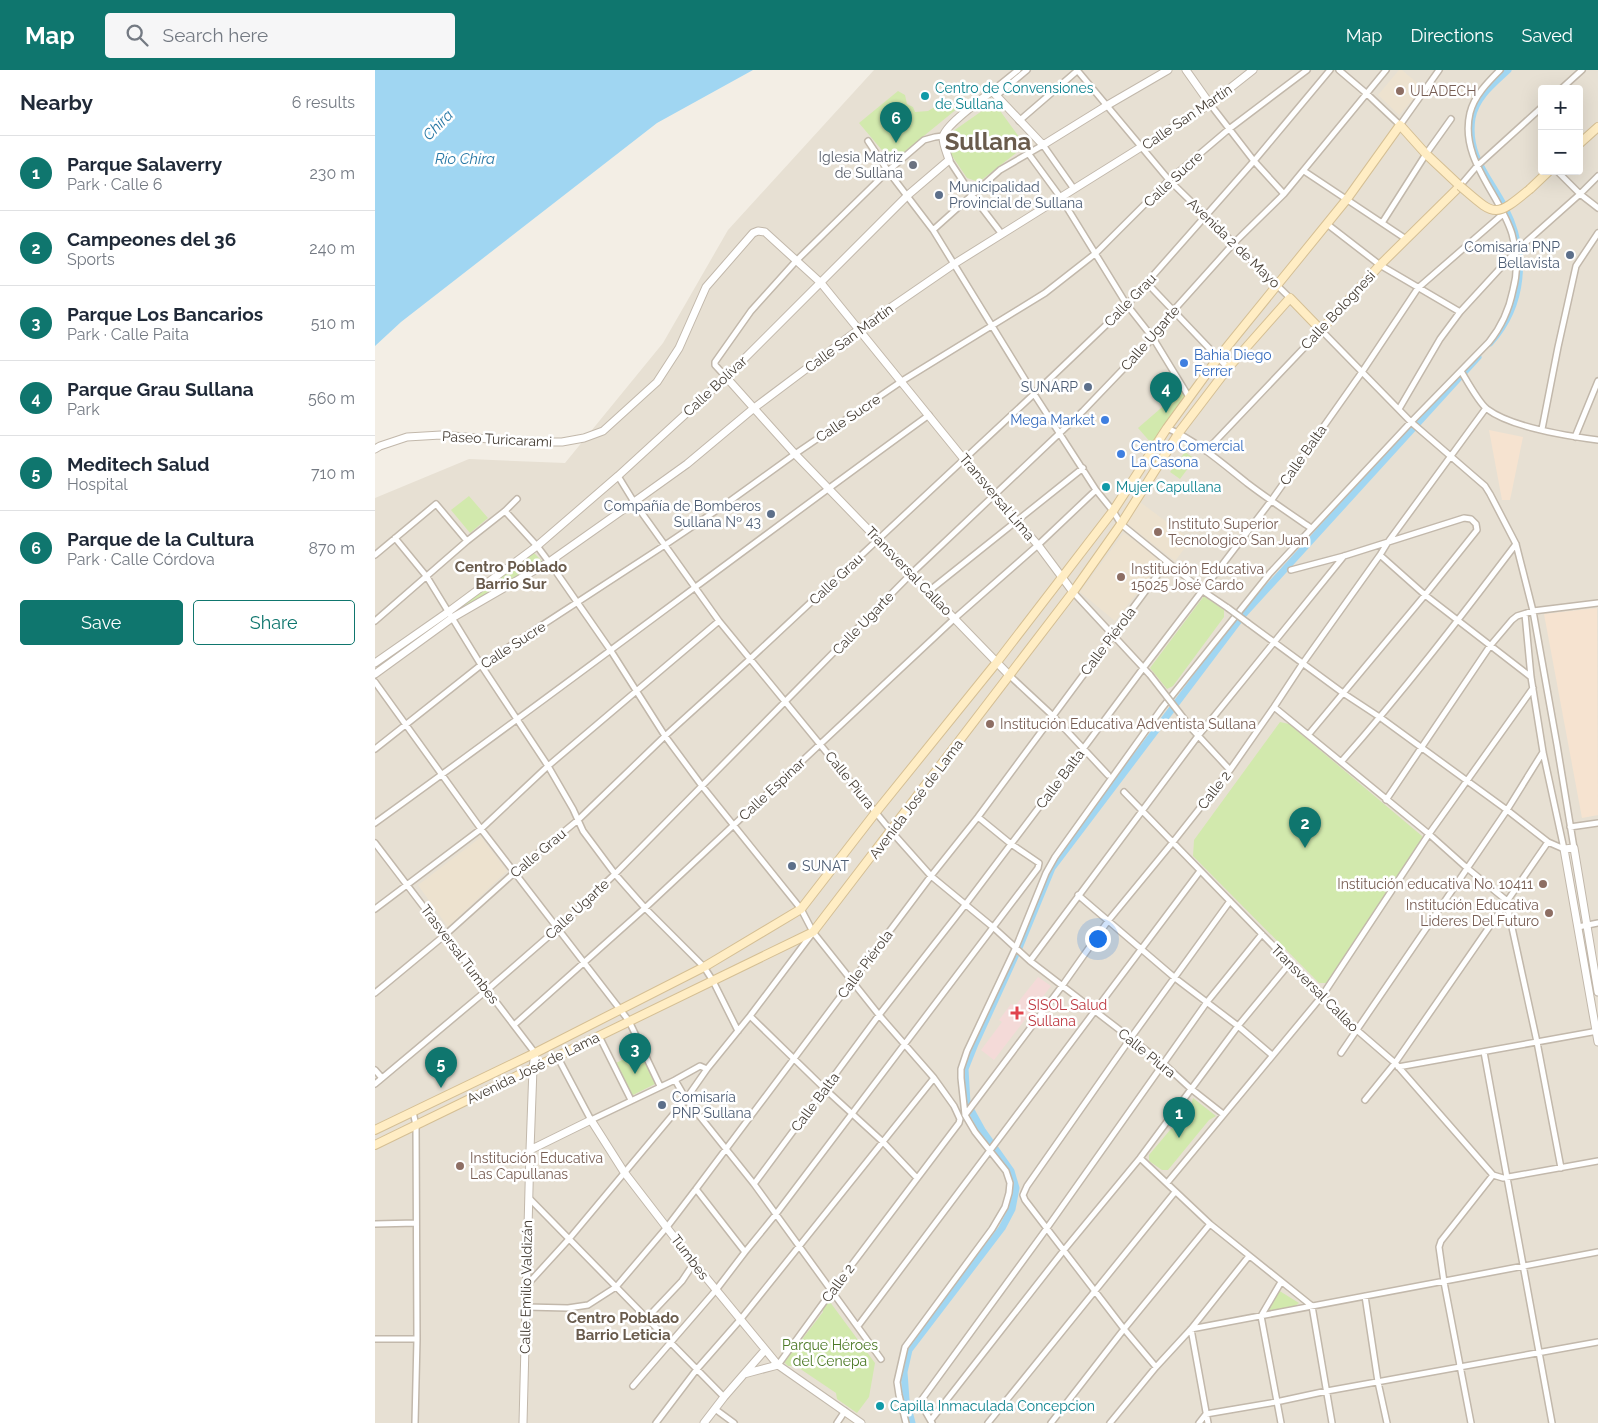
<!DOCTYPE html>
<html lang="en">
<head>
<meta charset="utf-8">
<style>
  :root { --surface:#fff; --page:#f6f6f7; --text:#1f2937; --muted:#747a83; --line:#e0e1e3; --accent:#0f766e }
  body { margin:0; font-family:Raleway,sans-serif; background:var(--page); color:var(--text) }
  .controls { position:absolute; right:15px; top:15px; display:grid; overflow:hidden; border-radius:5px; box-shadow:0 5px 20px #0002 }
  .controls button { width:45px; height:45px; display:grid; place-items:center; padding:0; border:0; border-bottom:1px solid var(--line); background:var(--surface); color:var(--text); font:25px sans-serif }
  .you { position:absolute; left:722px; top:868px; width:18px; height:18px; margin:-12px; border:4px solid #fff; border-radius:50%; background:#1a73e8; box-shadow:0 0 0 8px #1a73e833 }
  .badge { display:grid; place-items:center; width:32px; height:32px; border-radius:50%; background:var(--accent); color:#fff; font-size:16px; font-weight:700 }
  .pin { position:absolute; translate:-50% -41px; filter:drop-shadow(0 1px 2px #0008) }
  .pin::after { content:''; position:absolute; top:26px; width:18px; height:15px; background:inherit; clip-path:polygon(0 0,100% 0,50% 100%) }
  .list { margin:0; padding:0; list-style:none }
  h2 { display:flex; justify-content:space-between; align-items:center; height:65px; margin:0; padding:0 20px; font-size:21px }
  h2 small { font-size:16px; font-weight:400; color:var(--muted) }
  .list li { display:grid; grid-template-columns:32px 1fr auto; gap:15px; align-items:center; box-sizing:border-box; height:75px; padding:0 20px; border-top:1px solid var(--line) }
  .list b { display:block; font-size:19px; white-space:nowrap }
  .list p { margin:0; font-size:16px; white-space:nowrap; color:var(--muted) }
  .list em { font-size:16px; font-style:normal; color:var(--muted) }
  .actions { display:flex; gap:10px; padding:15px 20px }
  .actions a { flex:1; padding:11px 0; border:1px solid var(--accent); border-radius:5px; text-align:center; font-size:18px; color:var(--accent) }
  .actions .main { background:var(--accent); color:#fff }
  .icon { flex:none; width:28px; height:28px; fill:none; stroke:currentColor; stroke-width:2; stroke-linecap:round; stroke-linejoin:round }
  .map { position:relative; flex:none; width:1223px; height:1353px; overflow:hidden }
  header { display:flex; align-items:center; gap:30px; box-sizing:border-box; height:70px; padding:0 25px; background:var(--accent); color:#fff }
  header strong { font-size:24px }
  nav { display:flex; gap:28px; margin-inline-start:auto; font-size:18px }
  .search { width:350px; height:45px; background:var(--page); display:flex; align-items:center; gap:12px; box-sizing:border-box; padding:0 18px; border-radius:5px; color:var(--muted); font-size:19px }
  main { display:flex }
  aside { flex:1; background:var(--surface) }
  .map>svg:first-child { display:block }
</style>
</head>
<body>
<header>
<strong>Map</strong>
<div class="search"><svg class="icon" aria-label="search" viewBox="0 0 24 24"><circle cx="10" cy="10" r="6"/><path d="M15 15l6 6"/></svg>Search here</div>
<nav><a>Map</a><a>Directions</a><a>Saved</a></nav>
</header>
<main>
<aside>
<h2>Nearby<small>6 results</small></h2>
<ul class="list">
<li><span class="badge">1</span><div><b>Parque Salaverry</b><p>Park · Calle 6</p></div><em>230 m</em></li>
<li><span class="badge">2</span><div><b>Campeones del 36</b><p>Sports</p></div><em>240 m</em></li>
<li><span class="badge">3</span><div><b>Parque Los Bancarios</b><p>Park · Calle Paita</p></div><em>510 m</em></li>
<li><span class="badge">4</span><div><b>Parque Grau Sullana</b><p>Park</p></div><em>560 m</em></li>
<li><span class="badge">5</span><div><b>Meditech Salud</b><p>Hospital</p></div><em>710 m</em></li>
<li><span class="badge">6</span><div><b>Parque de la Cultura</b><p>Park · Calle Córdova</p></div><em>870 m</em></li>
</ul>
<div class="actions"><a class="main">Save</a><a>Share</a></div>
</aside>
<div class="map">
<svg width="1223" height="1353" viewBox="0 0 1223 1353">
  <rect width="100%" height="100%" fill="#f3eee5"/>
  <path fill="#e7e0d3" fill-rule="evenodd" d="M499 0H1223V1353H0V428L94 389 190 393 288 273 353 160ZM1167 19H1204V101H1167Z"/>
  <path fill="#f6e3d0" d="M1114 360 1148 367 1135 430H1127Z
    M1222 538 1223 745 1207 748 1169 544Z"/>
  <path fill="#ede2cf" d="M1024 0H1027L1048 18 1024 45 1003 25Z
    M765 432 816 470 800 491 751 453Z
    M749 463 787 491 740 551 705 522Z
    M106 767 132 801 73 857 43 815Z"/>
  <path fill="#f4dad8" d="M663 907 676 916 619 990 606 980 627 952 624 950 636 934 640 936Z"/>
  <path fill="#d2e9ad" d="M523 21 530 25 532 34 538 37 540 42 553 41 563 35 583 38 517 92 484 53Z
    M614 36 623 38 647 71 645 80 604 112 592 108 571 77 574 64Z
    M808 319 814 327 777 374 763 358Z
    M810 382 820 389 805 409 795 402Z
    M94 426 113 448 95 463 76 440Z
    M158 482 169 493 84 541 81 537Z
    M829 526 849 540V547L798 616 792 619 775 598Z
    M905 652 914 654 1047 766V771L952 913H944L818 786 819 770Z
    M265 981 282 1013 256 1026 239 994Z
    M818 1028 841 1046 834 1050 793 1100H787L774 1091V1085L816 1035Z
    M903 1220 924 1233 920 1236 894 1241 891 1239Z
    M451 1232H455L500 1293 494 1327 482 1343 462 1329 461 1323 421 1296H413L409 1292 413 1282 418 1281 448 1242 447 1237Z"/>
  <path fill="#a0d6f2" d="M0 0H378L282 53 26 252 0 276Z"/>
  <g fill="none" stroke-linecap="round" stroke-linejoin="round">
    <path stroke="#a0d6f2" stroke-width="7" d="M1115 273C1149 235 1153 183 1130 138 1115 108 1091 86 1097 48 1101 27 1118 14 1133 0
      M644 878 677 798 868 545 1103 287
      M537 1353 531 1330 529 1302 534 1280 627 1158 637 1139 641 1118 636 1101 607 1060 592 1033 590 999 600 974 642 882"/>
    <defs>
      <path id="minor" d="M702 0 794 110 915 228
        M964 0 991 23 1025 55 1064 0
        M1186 19 1207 0
        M617 21 643 0
        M621 26 652 0
        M835 34 879 91 909 124
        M644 51 703 0
        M493 71 513 101 558 160 659 324 721 420 738 441 746 454 828 521 853 538
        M653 83 686 128 752 235 778 268 814 327
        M574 90 597 125 626 163
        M929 101 1031 169
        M1182 101 1205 124 1223 138
        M1085 116 1102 96 1167 37
        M1007 153 1051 84 1076 49
        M952 154 1005 195 1085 242
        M558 160 625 100 668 75 699 119
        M772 213 853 298
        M1086 301C1092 311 1104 333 1112 339 1137 358 1192 366 1223 370
        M351 307 340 295V292L376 241 421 191 513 101 549 70 560 67 568 66
        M1024 339 1065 269 1085 242 1141 181 1205 124 1223 106
        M792 358C822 371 847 393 872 413 893 429 914 443 936 458
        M1167 359 1183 277 1201 196 1223 163
        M1200 367 1223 311
        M831 381 946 260 1036 352 1110 416 1115 424 1141 474 1158 541 1182 675 1199 778
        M243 406 259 432 344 551 516 761 556 806 619 858 655 891 789 994 815 1018 848 1044
        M130 441 162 476 177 496 236 581 290 666 327 716 426 839 438 862 504 945 559 1008 579 1036 585 1049 584 1053 457 1221 403 1295
        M20 468 52 507 106 595 173 696 198 739 208 761 240 804 270 838 329 897 338 911 363 961
        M0 485 61 434 92 471
        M1005 485 1050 525 1156 607
        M916 500 969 486 1089 448 1096 449 1101 454 1102 460 1050 525 934 664
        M554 521 708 398
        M698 522 775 605
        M1150 544 1156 607 1168 682 1189 779
        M0 551 92 471 130 441 142 429
        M873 553 968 623 1006 648 1132 740 1173 772 1189 779
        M635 606 677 645 733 705
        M0 612 106 759 254 951 285 1016
        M899 637 1054 764 1092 798 1131 830 1162 972 1186 1098
        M817 659 855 700
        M0 679 106 595 290 475 348 436 420 384 527 311 670 223 721 183 794 110 854 59 932 0
        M966 692C1028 622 1085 548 1141 474
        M749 722 947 926 983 961 1020 993 1118 1105 1128 1108 1223 1091
        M1011 730 1115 576 1137 550 1142 546 1158 541 1223 533
        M0 753C186 619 368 480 554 345
        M1195 757 1223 753
        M0 773 160 983
        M703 825 800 908 863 956 897 985
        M0 839 106 759 173 696 344 551
        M1203 857 1223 853
        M655 891 823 666 969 486
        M0 923 70 865 140 802 203 750 290 666 375 589 659 324 752 235 879 91 955 0
        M375 946 450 1019 508 1072 542 1108
        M139 955 270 838 580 548 663 475 721 420
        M224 966 256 1030
        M1109 982 1177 1353
        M966 983 1132 740 1168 682
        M182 986 216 1050 300 1010 325 996 332 999
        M1023 997 1223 961
        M0 1000 7 1008
        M300 1010 311 1029 379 1114 506 1289
        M0 1014 112 920 182 859 240 804 537 503 708 341 778 268 798 241 859 173 909 124 1011 0
        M990 1030 1020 993 1173 772
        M38 1042 41 1055 42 1269 40 1353
        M590 1045 687 916 733 851 798 772 855 700 899 637 928 593 1005 485 1013 472 1111 338
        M765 1088 835 1154 937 1236 957 1353
        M792 1113 947 926 1054 764 1158 618
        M379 1114 504 945 590 835 708 679 769 597 896 431 987 302 1043 218 1128 144
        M321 1119 370 1182
        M154 1128 349 1327
        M0 1154 41 1153
        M152 1215 194 1169 311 1029 332 999 375 946 436 865
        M990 1226 1003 1312 1012 1353
        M151 1237 193 1238 213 1235 241 1217 292 1157 321 1119 556 806 603 747 792 492
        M272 1248 307 1211 319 1193
        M483 1256 825 801
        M0 1269H42
        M781 1297 749 1259 650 1130 648 1125 652 1116 755 969 855 831
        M258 1316 341 1220 370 1182 401 1144 663 798 664 793 636 774 603 747
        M340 1339 359 1353
        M556 1350 689 1180 765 1088 863 956 915 893
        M281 1353 322 1299 365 1250 559 1008
        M462 1353 470 1341
        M531 1353 524 1325 522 1312 530 1277 617 1159 630 1137 634 1123 635 1113 631 1101 600 1062 590 1045 586 1008V999L592 981 641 877 671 803 680 787 787 638 895 503 1036 352 1114 272C1127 256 1134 240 1138 220 1143 202 1142 182 1137 164 1125 124 1084 89 1095 43 1099 26 1113 12 1125 0
        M557 1353 545 1332 672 1158 832 932 887 864
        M613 1353 800 1122
        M676 1353 749 1259 835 1154
        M735 1353 781 1297 816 1259 874 1186
        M824 1353 831 1344 901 1332 952 1321 1223 1272
        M833 1353 816 1259 1223 1182
        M906 1353 886 1246 906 1212
        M1096 1353 1069 1212 1064 1177 1066 1171 1118 1105"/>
      <path id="tertiary" d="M811 0 835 34
        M351 307 420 384 635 606
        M0 379 5 376 32 367 66 365 149 372H187L209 368 228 361 282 312 304 278 331 217 378 163 383 161 390 162 446 213 618 425 663 475 698 522
        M0 593 73 542 162 476 243 406 351 307 533 125 574 90C572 83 568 75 568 67 570 55 607 29 617 21L668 75 731 36 793 0
        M0 604 77 548 174 492 259 432 312 394 379 338 483 260 579 194 835 34 878 0
        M1223 922 1199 778 1189 779 1223 972
        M155 1080 216 1050 249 1102 319 1193 403 1295 486 1353
        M369 1304 390 1280
        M148 1353 155 1080 158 998 160 983
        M329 1353 349 1327 369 1304 403 1295"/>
      <path id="secondary" d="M1204 74 1223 57
        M1155 119 1174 101
        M0 1060 160 983 329 897 426 839 501 742 622 592 738 441 792 358 843 288 972 129 1025 55 1051 84 1085 116 1005 195 946 260 915 228 853 298 805 361 746 454 698 522 438 862 0 1075"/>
    </defs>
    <use href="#minor" stroke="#c2b8ab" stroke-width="8"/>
    <use href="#tertiary" stroke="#c2b8ab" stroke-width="9"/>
    <use href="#secondary" stroke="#d5bf94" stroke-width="10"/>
    <use href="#minor" stroke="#fff" stroke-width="5"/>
    <use href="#tertiary" stroke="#fff" stroke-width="7"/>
    <use href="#secondary" stroke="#ffedc4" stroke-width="8"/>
    <defs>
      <path id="minor-bridge" d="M853 538 873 553
        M775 605 817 659"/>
      <path id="secondary-bridge" d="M1085 116C1120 146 1119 149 1155 119"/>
    </defs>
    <use href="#minor-bridge" stroke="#c2b8ab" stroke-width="8" stroke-linecap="butt"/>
    <use href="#secondary-bridge" stroke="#d5bf94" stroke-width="10" stroke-linecap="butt"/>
    <use href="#minor-bridge" stroke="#fff" stroke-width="5"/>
    <use href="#secondary-bridge" stroke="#ffedc4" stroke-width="8"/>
  </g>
  <g fill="#8d6e63" stroke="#fff" stroke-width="2">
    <circle cx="1025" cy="21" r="5"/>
    <circle cx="783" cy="462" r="5"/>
    <circle cx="746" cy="507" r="5"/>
    <circle cx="615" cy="654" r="5"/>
    <circle cx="1168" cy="814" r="5"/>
    <circle cx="1174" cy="843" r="5"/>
    <circle cx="85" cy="1096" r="5"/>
  </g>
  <g fill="#0f9aa8" stroke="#fff" stroke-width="2">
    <circle cx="550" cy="26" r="5"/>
    <circle cx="731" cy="417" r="5"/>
    <circle cx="505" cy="1336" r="5"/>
  </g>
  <circle fill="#6b7280" stroke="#fff" stroke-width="2" cx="538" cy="95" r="5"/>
  <g fill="#5c6f8a" stroke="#fff" stroke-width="2">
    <circle cx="564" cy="125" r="5"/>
    <circle cx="1195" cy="185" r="5"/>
    <circle cx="713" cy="317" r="5"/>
    <circle cx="396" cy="444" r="5"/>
    <circle cx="417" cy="796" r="5"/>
    <circle cx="287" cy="1035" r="5"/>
  </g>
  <g fill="#3f7fe0" stroke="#fff" stroke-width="2">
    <circle cx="809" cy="293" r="5"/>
    <circle cx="730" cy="350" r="5"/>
    <circle cx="746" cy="384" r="5"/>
  </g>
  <path fill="#e0444e" stroke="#fff" stroke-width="2" d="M639.5 935.5h5v5h5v5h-5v5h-5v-5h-5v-5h5z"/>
  <g text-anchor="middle" stroke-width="5" stroke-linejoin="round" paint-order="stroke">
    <g font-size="14" fill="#0d838f" stroke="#fff" text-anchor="start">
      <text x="560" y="23">Centro de Convensiones<tspan x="560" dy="16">de Sullana</tspan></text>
      <text x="741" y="422">Mujer Capullana</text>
      <text x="515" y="1341">Capilla Inmaculada Concepcion</text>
    </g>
    <g font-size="14" fill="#785e54" stroke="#fff" text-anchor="start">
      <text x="1035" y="26">ULADECH</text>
      <text x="793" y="459">Instituto Superior<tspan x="793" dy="16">Tecnologico San Juan</tspan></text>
      <text x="756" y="504">Institución Educativa<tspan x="756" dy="16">15025 José Cardo</tspan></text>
      <text x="625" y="659">Institución Educativa Adventista Sullana</text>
      <text x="1158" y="819" text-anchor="end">Institución educativa No. 10411</text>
      <text x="1164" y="840" text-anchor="end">Institución Educativa<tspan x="1164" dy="16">Lideres Del Futuro</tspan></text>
      <text x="95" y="1093">Institución Educativa<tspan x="95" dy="16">Las Capullanas</tspan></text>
    </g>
    <g font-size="14" fill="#463e35" stroke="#fff">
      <text transform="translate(812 47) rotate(-34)" y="5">Calle San Martín</text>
      <text transform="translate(798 109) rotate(-43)" y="5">Calle Sucre</text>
      <text transform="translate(859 173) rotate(44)" y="5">Avenida 2 de Mayo</text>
      <text transform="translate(755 230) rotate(-46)" y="5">Calle Grau</text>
      <text transform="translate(963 240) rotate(-47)" y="5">Calle Bolognesi</text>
      <text transform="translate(474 268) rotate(-36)" y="5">Calle San Martín</text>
      <text transform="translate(775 268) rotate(-49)" y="5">Calle Ugarte</text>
      <text transform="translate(340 316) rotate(-43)" y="5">Calle Bolívar</text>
      <text transform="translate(473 348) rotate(-34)" y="5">Calle Sucre</text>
      <text transform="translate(122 369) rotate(3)" y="5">Paseo Turicarami</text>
      <text transform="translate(928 385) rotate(-55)" y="5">Calle Balta</text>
      <text transform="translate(622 427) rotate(50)" y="5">Transversal Lima</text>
      <text transform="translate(534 501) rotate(46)" y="5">Transversal Callao</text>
      <text transform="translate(461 509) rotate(-43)" y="5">Calle Grau</text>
      <text transform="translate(488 553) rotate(-46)" y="5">Calle Ugarte</text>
      <text transform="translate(733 571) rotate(-53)" y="5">Calle Piérola</text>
      <text transform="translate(138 575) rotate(-33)" y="5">Calle Sucre</text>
      <text transform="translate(685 709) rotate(-53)" y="5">Calle Balta</text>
      <text transform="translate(475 710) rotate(51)" y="5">Calle Piura</text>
      <text transform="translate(397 719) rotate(-43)" y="5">Calle Espinar</text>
      <text transform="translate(839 720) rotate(-52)" y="5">Calle 2</text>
      <text transform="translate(541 729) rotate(-53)" y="5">Avenida José de Lama</text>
      <text transform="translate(163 783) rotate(-40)" y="5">Calle Grau</text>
      <text transform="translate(202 839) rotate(-43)" y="5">Calle Ugarte</text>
      <text transform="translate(85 884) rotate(53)" y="5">Trasversal Tumbes</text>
      <text transform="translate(490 894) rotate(-53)" y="5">Calle Piérola</text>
      <text transform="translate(940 918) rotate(45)" y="5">Transversal Callao</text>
      <text transform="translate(772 983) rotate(39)" y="5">Calle Piura</text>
      <text transform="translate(158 998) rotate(-26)" y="5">Avenida José de Lama</text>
      <text transform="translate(440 1032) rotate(-53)" y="5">Calle Balta</text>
      <text transform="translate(315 1187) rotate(53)" y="5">Tumbes</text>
      <text transform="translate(463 1213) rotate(-53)" y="5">Calle 2</text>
      <text transform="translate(151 1217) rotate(-89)" y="5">Calle Emilio Valdizán</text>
    </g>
    <g font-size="14" fill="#5b616d" stroke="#fff" text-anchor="end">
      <text x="528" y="92">Iglesia Matriz<tspan x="528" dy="16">de Sullana</tspan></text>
    </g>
    <g font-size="14" fill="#4e5e75" stroke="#fff" text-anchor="start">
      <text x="574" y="122">Municipalidad<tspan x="574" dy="16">Provincial de Sullana</tspan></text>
      <text x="1185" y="182" text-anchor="end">Comisaría PNP<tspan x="1185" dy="16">Bellavista</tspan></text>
      <text x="703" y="322" text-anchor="end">SUNARP</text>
      <text x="386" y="441" text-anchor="end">Compañía de Bomberos<tspan x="386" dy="16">Sullana Nº 43</tspan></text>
      <text x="427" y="801">SUNAT</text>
      <text x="297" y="1032">Comisaría<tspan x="297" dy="16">PNP Sullana</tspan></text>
    </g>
    <g font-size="14" fill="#366cbe" stroke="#fff" text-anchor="start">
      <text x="819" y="290">Bahia Diego<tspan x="819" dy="16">Ferrer</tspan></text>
      <text x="720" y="355" text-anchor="end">Mega Market</text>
      <text x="756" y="381">Centro Comercial<tspan x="756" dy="16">La Casona</tspan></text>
    </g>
    <g font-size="14" fill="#be3a42" stroke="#fff" text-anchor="start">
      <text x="653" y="940">SISOL Salud<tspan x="653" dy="16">Sullana</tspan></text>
    </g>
    <g font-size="14" fill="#4c7926" stroke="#fff">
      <text x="455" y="1280">Parque Héroes<tspan x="455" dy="16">del Cenepa</tspan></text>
    </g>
    <g font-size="15" font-style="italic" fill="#2878a5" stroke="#fff">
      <text transform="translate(63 55) rotate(-46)" y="5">Chira</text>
      <text x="90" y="94">Río Chira</text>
    </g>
    <g font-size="15" font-weight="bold" fill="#695b4c" stroke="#fff">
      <text x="136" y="502">Centro Poblado<tspan x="136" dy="17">Barrio Sur</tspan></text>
      <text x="248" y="1253">Centro Poblado<tspan x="248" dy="17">Barrio Leticia</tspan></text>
    </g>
    <g font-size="24" font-weight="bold" fill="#695b4c" stroke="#fff">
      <text x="613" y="80">Sullana</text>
    </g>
  </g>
</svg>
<div class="controls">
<button>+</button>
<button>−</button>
</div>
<div class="you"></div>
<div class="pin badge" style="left:804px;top:1068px">1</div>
<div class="pin badge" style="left:930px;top:778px">2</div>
<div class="pin badge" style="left:260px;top:1004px">3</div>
<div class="pin badge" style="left:791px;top:343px">4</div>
<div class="pin badge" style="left:66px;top:1018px">5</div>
<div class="pin badge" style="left:521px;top:73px">6</div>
</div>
</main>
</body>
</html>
